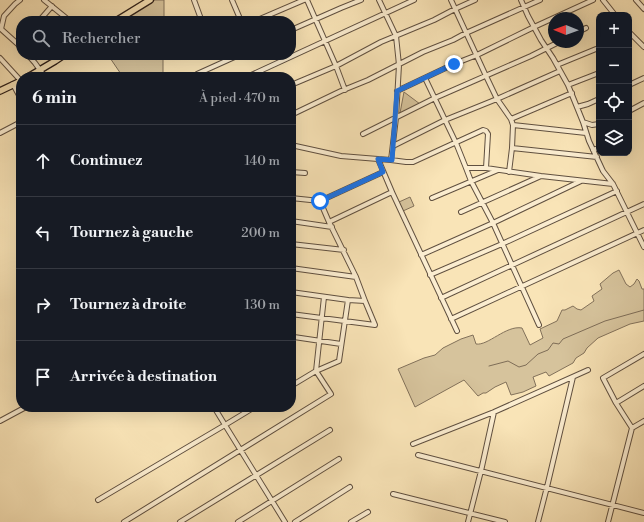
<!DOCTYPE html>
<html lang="fr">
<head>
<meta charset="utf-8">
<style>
  :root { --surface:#171b24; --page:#20242c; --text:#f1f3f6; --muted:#9ea1a6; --line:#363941 }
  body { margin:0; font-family:"Libre Bodoni",serif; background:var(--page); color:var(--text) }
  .controls { position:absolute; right:12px; top:12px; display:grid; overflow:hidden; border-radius:8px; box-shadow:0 4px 16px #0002 }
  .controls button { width:36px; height:36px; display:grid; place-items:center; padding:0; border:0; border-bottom:1px solid var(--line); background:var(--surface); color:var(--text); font:20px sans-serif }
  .compass { position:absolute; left:548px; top:12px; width:36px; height:36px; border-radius:50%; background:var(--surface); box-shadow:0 4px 16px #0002; rotate:271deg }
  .stop { position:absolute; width:12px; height:12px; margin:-9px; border:3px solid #1a73e8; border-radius:50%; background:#fff }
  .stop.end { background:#1a73e8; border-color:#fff; box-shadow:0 1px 4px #0008 }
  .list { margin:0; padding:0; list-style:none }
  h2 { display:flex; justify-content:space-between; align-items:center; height:52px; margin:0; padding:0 16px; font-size:17px }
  h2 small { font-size:13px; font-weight:400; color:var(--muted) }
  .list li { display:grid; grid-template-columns:26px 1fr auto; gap:12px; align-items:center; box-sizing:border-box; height:72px; padding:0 16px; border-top:1px solid var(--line) }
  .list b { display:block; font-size:15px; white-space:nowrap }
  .list em { font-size:13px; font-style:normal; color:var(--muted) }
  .icon { flex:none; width:22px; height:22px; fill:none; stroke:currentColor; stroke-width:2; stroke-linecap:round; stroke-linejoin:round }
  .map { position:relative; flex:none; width:644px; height:522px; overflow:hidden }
  .search { position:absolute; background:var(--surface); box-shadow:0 4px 16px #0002; left:16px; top:16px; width:280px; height:44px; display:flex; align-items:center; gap:10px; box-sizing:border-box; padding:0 14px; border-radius:16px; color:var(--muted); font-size:15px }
  .panel { position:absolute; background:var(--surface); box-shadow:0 4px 16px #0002; left:16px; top:72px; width:280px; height:340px; border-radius:16px }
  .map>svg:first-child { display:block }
</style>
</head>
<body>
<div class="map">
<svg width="644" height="522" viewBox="0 0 644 522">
  <rect width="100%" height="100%" fill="#f9e4b7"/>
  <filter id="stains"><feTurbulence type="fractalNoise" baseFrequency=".005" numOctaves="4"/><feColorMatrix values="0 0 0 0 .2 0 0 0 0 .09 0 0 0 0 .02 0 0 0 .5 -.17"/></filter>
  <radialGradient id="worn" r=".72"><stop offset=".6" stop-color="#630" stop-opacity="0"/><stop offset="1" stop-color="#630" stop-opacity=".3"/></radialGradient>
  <path fill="#d6c39c" stroke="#82715a" d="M155 0H164V21H120Z
    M108 55H163V77H123Z
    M404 92 420 104 400 113Z
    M410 197 414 206 403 211 399 202Z
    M619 270 626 284 630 287 634 284 637 279 639 281 642 289H644V321L630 324 598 338 587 348 584 353 576 358 573 363 549 376 546 372 533 377 536 386 523 392 511 395 506 382 495 387 486 393H483L478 396 464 380 415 407 398 369 424 358 435 355 443 348 461 339 473 335 476 344C488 346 506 325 522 328L530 345 543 338 540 329 557 321 562 310H565L573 306 577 309 581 310 594 301 592 296 602 289 600 284 613 273Z"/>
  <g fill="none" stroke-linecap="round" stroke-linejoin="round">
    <path stroke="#7e6d57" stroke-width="1" d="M489 366 508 361 519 367 526 365 538 354 548 350 553 343 559 344 563 339 605 321 644 310"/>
    <defs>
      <path id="minor" d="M44 0 70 21
        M194 0 201 19
        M232 0 241 21
        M307 0 336 66 345 90
        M451 0 486 76 497 99 511 119 513 125
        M521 0 528 16 541 40 553 58 568 85 583 122 589 141 603 171 613 184 644 247
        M603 0 615 15
        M636 0 644 9
        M39 21 52 6
        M255 21 304 0
        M1 29 4 16 15 4 20 0
        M1 29 21 47
        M291 30 341 8 361 0
        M578 32 586 28
        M629 32 644 47
        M28 55 35 63 45 77
        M0 58 21 81
        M557 65 596 49H598L599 51
        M259 72 262 77
        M197 74 239 55
        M247 77 414 0
        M425 78 456 143 466 168 471 181 493 223 539 325
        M13 84 21 99
        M291 85 336 66 381 42 434 20 455 9 475 0
        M568 85 599 73
        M629 85 644 78
        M397 91 454 64 477 55 534 27 593 0
        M577 107 588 104 599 99
        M629 111 644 103
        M291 115 341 91 368 80 423 52 453 40 466 33 540 0
        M511 119 572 93
        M583 122 592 125 599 124
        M0 133 21 122
        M363 134 435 98 531 56 559 42
        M291 145 341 156 378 159
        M393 146 445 120 497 99 560 71
        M512 148 513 125 586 133
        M593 150 599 148
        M391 160 406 162H413L483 130 486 131 488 134 486 168
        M466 168H486L541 176 613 184
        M291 172 305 173
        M509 172 512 148 597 157
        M392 192 457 331
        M291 198 320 201 383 172
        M432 198 498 170
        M320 201 329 222
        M461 212 541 176
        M291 221 332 227
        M291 244 344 250
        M421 255 493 223 581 181
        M291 268 356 277
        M430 275 502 244 617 191
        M291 292 348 300
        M441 298 644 204
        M291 314 375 325 365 301
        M451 319 644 230
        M294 337 341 344
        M291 386 316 371 324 297
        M616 403 644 386
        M252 407 253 408 225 425 285 522
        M0 421 26 407
        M632 428 644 421
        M413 444 494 412 588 370
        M418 455 644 513
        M393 494 505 522
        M98 500 225 425 214 407
        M124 522C193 480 262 437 331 394L316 371 339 361 348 300 365 301 356 277 329 222 392 192 378 159 391 160 396 118 399 65 396 36 379 0
        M180 522 330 430
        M238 522 339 459
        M295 522 350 487
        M351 522 368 512
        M468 522 481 471 494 412
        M538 522 547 487 573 377
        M608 522 632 428 616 403 603 378 644 354"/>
      <path id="highway" d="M116 21 150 0
        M28 77 55 61 64 55
        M0 91 21 81"/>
    </defs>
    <use href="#minor" stroke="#605040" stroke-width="6"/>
    <use href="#highway" stroke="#2d1f19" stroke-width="8"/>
    <use href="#minor" stroke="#fbedd0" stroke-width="4"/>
    <use href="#highway" stroke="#f9e4b7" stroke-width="5.5"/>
  </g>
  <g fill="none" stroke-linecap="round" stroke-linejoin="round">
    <path stroke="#1a73e8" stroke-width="5" d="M320 201 383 172 378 159 392 160 397 91 454 64"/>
  </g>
  <rect width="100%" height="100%" filter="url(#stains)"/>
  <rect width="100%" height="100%" fill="url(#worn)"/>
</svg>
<div class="controls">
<button>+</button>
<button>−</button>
<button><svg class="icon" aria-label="locate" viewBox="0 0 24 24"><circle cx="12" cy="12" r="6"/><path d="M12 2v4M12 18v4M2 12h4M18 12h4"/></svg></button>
<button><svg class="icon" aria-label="layers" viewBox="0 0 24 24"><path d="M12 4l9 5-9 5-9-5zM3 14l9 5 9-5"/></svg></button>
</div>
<svg class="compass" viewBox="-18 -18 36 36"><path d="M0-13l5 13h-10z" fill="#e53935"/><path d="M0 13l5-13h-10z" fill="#9ea1a6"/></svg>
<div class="stop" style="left:320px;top:201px"></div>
<div class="stop end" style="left:454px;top:64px"></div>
<div class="search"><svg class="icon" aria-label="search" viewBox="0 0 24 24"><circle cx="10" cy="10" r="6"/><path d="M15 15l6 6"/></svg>Rechercher</div>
<section class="panel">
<h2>6 min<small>À pied · 470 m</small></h2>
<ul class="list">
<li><svg class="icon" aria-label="ahead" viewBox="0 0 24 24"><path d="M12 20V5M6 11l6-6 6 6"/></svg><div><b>Continuez</b></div><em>140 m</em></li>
<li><svg class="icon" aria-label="left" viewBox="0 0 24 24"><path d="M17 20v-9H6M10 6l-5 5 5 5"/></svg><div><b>Tournez à gauche</b></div><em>200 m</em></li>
<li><svg class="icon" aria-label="right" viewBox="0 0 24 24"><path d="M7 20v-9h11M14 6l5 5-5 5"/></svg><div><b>Tournez à droite</b></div><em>130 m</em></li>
<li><svg class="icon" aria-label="arrive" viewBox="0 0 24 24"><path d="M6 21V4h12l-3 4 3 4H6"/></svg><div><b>Arrivée à destination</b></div></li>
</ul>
</section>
</div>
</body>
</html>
